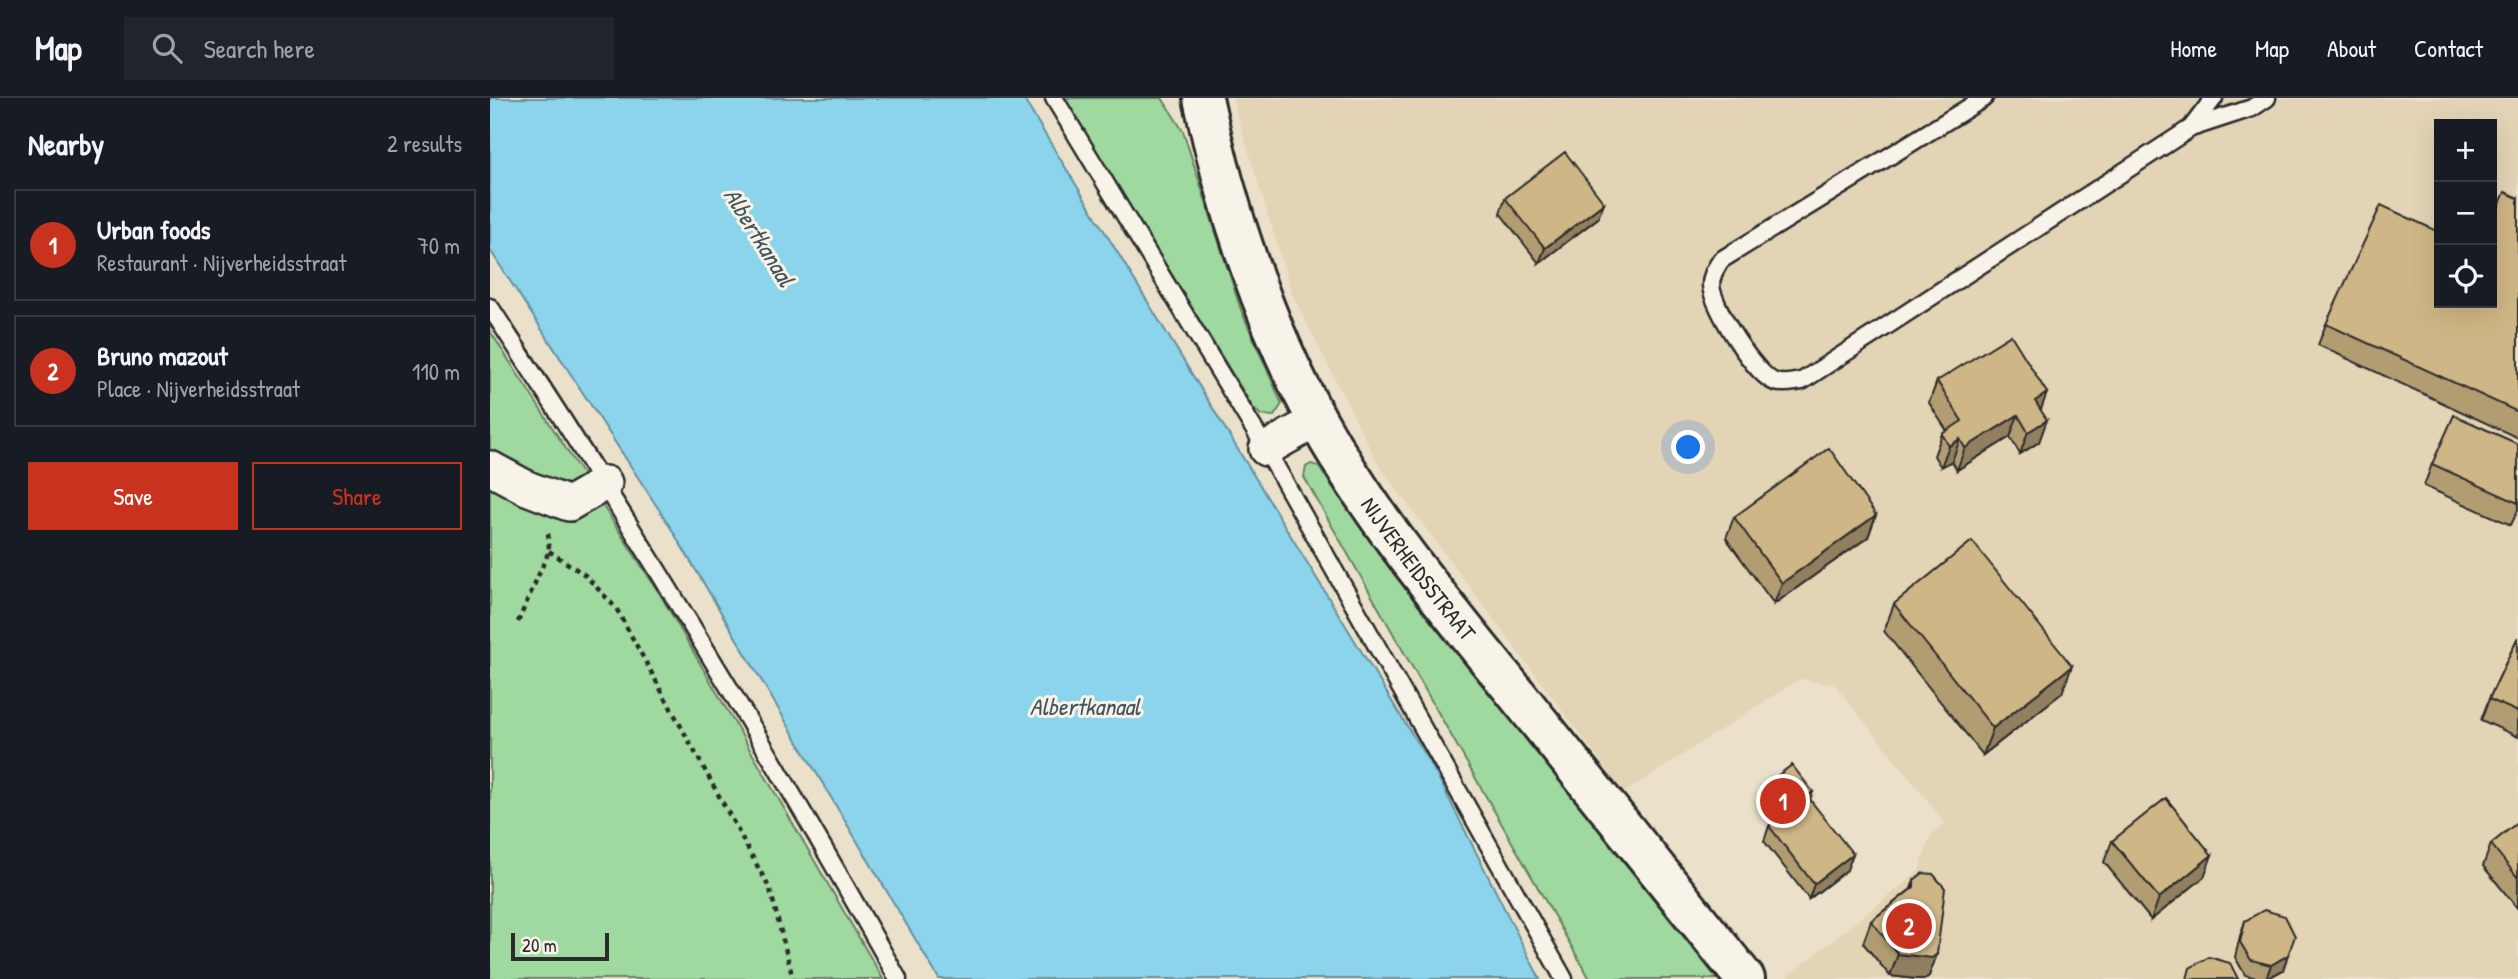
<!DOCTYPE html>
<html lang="en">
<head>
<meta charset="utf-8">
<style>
  :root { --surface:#171b24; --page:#20242c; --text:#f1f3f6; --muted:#9ea1a6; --line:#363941; --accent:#c8321e }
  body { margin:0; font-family:"Patrick Hand",sans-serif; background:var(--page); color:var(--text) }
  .controls { position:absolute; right:21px; top:21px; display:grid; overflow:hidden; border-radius:0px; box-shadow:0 7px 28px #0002 }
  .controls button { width:63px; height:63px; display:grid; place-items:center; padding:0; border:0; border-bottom:2px solid var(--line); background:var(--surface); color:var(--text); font:35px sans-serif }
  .scale { position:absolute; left:21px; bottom:18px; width:98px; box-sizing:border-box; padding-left:7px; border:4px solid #2b2b2b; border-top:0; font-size:19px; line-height:24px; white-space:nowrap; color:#2b2b2b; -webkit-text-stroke:5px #f7f3e8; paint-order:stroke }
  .you { position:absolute; left:1199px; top:350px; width:24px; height:24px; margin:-18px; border:5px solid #fff; border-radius:50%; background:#1a73e8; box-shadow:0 0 0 10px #1a73e833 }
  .badge { display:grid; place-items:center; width:46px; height:46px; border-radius:50%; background:var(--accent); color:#fff; font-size:23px; font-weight:700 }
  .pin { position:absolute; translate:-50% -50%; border:4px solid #fff; box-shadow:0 2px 7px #0006 }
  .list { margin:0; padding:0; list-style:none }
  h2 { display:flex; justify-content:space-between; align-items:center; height:91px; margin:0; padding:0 28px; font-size:30px }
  h2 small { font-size:23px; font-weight:400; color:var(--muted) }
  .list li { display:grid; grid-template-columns:46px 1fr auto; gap:21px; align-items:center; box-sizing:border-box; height:112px; margin:0 14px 14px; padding:0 14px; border:2px solid var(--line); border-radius:0px }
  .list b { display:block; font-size:26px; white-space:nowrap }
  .list p { margin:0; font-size:23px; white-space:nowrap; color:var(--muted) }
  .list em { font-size:23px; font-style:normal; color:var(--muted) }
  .actions { display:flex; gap:14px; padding:21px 28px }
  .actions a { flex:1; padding:16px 0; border:2px solid var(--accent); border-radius:0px; text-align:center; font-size:24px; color:var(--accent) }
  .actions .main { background:var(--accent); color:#fff }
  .icon { flex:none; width:38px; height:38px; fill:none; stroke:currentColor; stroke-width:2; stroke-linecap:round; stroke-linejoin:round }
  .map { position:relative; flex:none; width:2028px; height:881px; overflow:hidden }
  header { display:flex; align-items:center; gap:42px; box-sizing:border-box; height:98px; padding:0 35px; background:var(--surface); border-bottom:2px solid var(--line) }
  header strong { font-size:33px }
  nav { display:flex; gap:38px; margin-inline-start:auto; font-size:24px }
  .search { width:490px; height:63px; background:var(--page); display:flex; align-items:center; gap:18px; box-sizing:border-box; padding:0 24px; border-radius:0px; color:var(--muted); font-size:26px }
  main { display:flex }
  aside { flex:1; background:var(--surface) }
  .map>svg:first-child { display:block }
</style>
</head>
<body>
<header>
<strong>Map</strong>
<div class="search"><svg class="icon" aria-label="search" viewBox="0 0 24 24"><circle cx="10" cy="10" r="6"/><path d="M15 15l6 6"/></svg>Search here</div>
<nav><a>Home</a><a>Map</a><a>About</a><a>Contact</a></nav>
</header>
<main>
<aside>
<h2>Nearby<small>2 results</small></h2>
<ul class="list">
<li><span class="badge">1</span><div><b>Urban foods</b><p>Restaurant · Nijverheidsstraat</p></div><em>70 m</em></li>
<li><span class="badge">2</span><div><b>Bruno mazout</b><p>Place · Nijverheidsstraat</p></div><em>110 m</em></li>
</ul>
<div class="actions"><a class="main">Save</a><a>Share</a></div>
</aside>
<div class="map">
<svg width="2028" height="881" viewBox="0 0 2028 881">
  <rect width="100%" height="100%" fill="#ebe1cb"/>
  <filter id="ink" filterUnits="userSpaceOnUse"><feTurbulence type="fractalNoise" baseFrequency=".0143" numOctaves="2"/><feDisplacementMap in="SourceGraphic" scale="14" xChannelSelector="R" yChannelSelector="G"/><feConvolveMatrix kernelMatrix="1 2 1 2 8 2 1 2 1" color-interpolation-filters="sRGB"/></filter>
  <g filter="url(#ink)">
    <path fill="#e3d4b6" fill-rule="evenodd" d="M742 0H2028V881H1294L1429 773 1441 737 1455 725 1345 587 1309 581 1134 695 889 368 802 196ZM1949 26H2002V205H1949Z"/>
    <path fill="#9fd99f" stroke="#658265" stroke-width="2" d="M574 0H672L693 33 751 212 792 306 784 318 771 317 764 311Z
      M0 233 171 498 393 881H0Z
      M821 366 828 368 892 460 1227 881H1100L814 379 816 369Z"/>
    <path fill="#8bd4ec" stroke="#65909f" stroke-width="2" d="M0 0H533L947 677 1050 881H449L179 427 0 152Z"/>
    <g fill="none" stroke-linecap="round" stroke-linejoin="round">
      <defs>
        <path id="service" d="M564 0 776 351 1074 881
          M1494 0 1231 162C1226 170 1221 177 1221 187 1222 208 1265 277 1285 284 1294 287 1304 284 1312 283L1701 30 1724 0
          M1701 30 1762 10 1777 0
          M0 209C144 429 280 652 408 881"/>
        <path id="minor" d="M776 351 827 322
          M0 370 37 390 79 406 115 385"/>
        <g id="tertiary">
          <path id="s1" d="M713 0C735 105 775 229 828 323 881 419 951 503 1020 588 1098 686 1177 783 1255 881"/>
        </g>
      </defs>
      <use href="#service" stroke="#2b2b2b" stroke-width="21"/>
      <use href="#minor" stroke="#2b2b2b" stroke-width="38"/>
      <use href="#tertiary" stroke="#2b2b2b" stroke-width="44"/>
      <path stroke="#2b2b2b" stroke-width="4.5" stroke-dasharray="5 5" stroke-linecap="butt" d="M59 453 95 477 126 510 280 791 303 881
        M28 524 59 453 58 431"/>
      <use href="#service" stroke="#f7f3e8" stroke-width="16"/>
      <use href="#minor" stroke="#f7f3e8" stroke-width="33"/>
      <use href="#tertiary" stroke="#f7f3e8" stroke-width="38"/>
    </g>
    <path fill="#b29d73" stroke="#2b2b2b" stroke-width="2" d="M1015 100 1108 120 1049 165 1010 115Z
      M2028 100V340L1828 247 1836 226 1949 205 2003 121Z
      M1447 283 1551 312 1549 344 1530 356 1520 339 1467 372 1462 363 1451 369 1444 358 1452 336 1457 333 1439 305Z
      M2028 346V412L2021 427 1934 388 1942 366Z
      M1386 417 1378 439 1284 506 1236 440 1244 419Z
      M1404 506 1572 595 1493 657 1394 533Z
      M2028 539V639L1991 622 1999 601Z
      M1275 687 1323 694 1320 701 1357 772 1319 801 1274 743 1279 728 1286 723 1270 702Z
      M2028 724V811L1993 768 2001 746Z
      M1622 743 1714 779 1661 822 1614 764Z
      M1424 782 1447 856 1439 878 1435 881H1426L1400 878 1373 845 1381 823 1421 791Z
      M1755 823 1793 872 1777 881H1771L1755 877 1745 859 1750 838Z"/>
    <path fill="#917f5e" stroke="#2b2b2b" stroke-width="2" d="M1114 105 1108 120 1049 165 1055 150Z
      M1557 295 1549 317 1545 303Z
      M1528 317 1520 339 1467 372 1475 350Z
      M1557 322 1549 344 1530 356 1538 334Z
      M1470 341 1462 363 1451 369 1459 348Z
      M1386 417 1378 439 1284 506 1292 485Z
      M1582 568 1572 595 1493 657 1503 630Z
      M1363 756 1357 772 1319 801 1324 786Z
      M1722 757 1714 779 1661 822 1669 800Z
      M1408 856H1447L1439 878 1435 881H1426L1400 878Z
      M1798 857 1793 872 1776 881 1781 867Z"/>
    <path fill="#cfb686" stroke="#2b2b2b" stroke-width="2" d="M1075 54 1114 105 1055 150 1015 100Z
      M2015 94 2028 100V314L1836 226 1891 107 1949 134V205H2002V121H2003Z
      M1521 237 1557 295 1545 303 1557 322 1538 334 1528 317 1475 350 1470 341 1459 348 1452 336 1472 323 1447 283Z
      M1964 317 2028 346V405L1942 366Z
      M1339 350 1386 417 1292 485 1244 419Z
      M1482 443 1582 568 1503 630 1404 506Z
      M2028 539V614L1999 601Z
      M1302 667 1323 694 1317 698 1363 756 1324 786 1279 728 1296 714 1275 687Z
      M1676 700 1722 757 1669 800 1622 743Z
      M2028 724V780L2001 746Z
      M1433 775 1443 776 1455 790 1447 856 1442 860 1408 856 1381 823 1424 789V782Z
      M1774 812 1795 818 1805 838 1798 857 1781 867 1761 862 1750 844 1755 823Z
      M1719 859 1740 865 1748 881H1697L1700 870Z"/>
  </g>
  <g text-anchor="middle" stroke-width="6" stroke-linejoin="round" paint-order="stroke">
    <g font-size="23" fill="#2b2b2b" stroke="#f7f3e8">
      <text dy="8" stroke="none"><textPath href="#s1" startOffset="523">NIJVERHEIDSSTRAAT</textPath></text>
    </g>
    <g font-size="24" font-style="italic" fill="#43555b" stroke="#f7f3e8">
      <text transform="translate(269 139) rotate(58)" y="8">Albertkanaal</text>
      <text x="595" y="617">Albertkanaal</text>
    </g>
  </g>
</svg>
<div class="controls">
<button>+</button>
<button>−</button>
<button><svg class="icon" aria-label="locate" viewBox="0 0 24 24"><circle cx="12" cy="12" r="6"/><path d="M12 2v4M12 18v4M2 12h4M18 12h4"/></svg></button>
</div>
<div class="scale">20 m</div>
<div class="you"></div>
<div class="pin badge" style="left:1293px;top:703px">1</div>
<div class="pin badge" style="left:1419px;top:828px">2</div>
</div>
</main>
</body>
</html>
